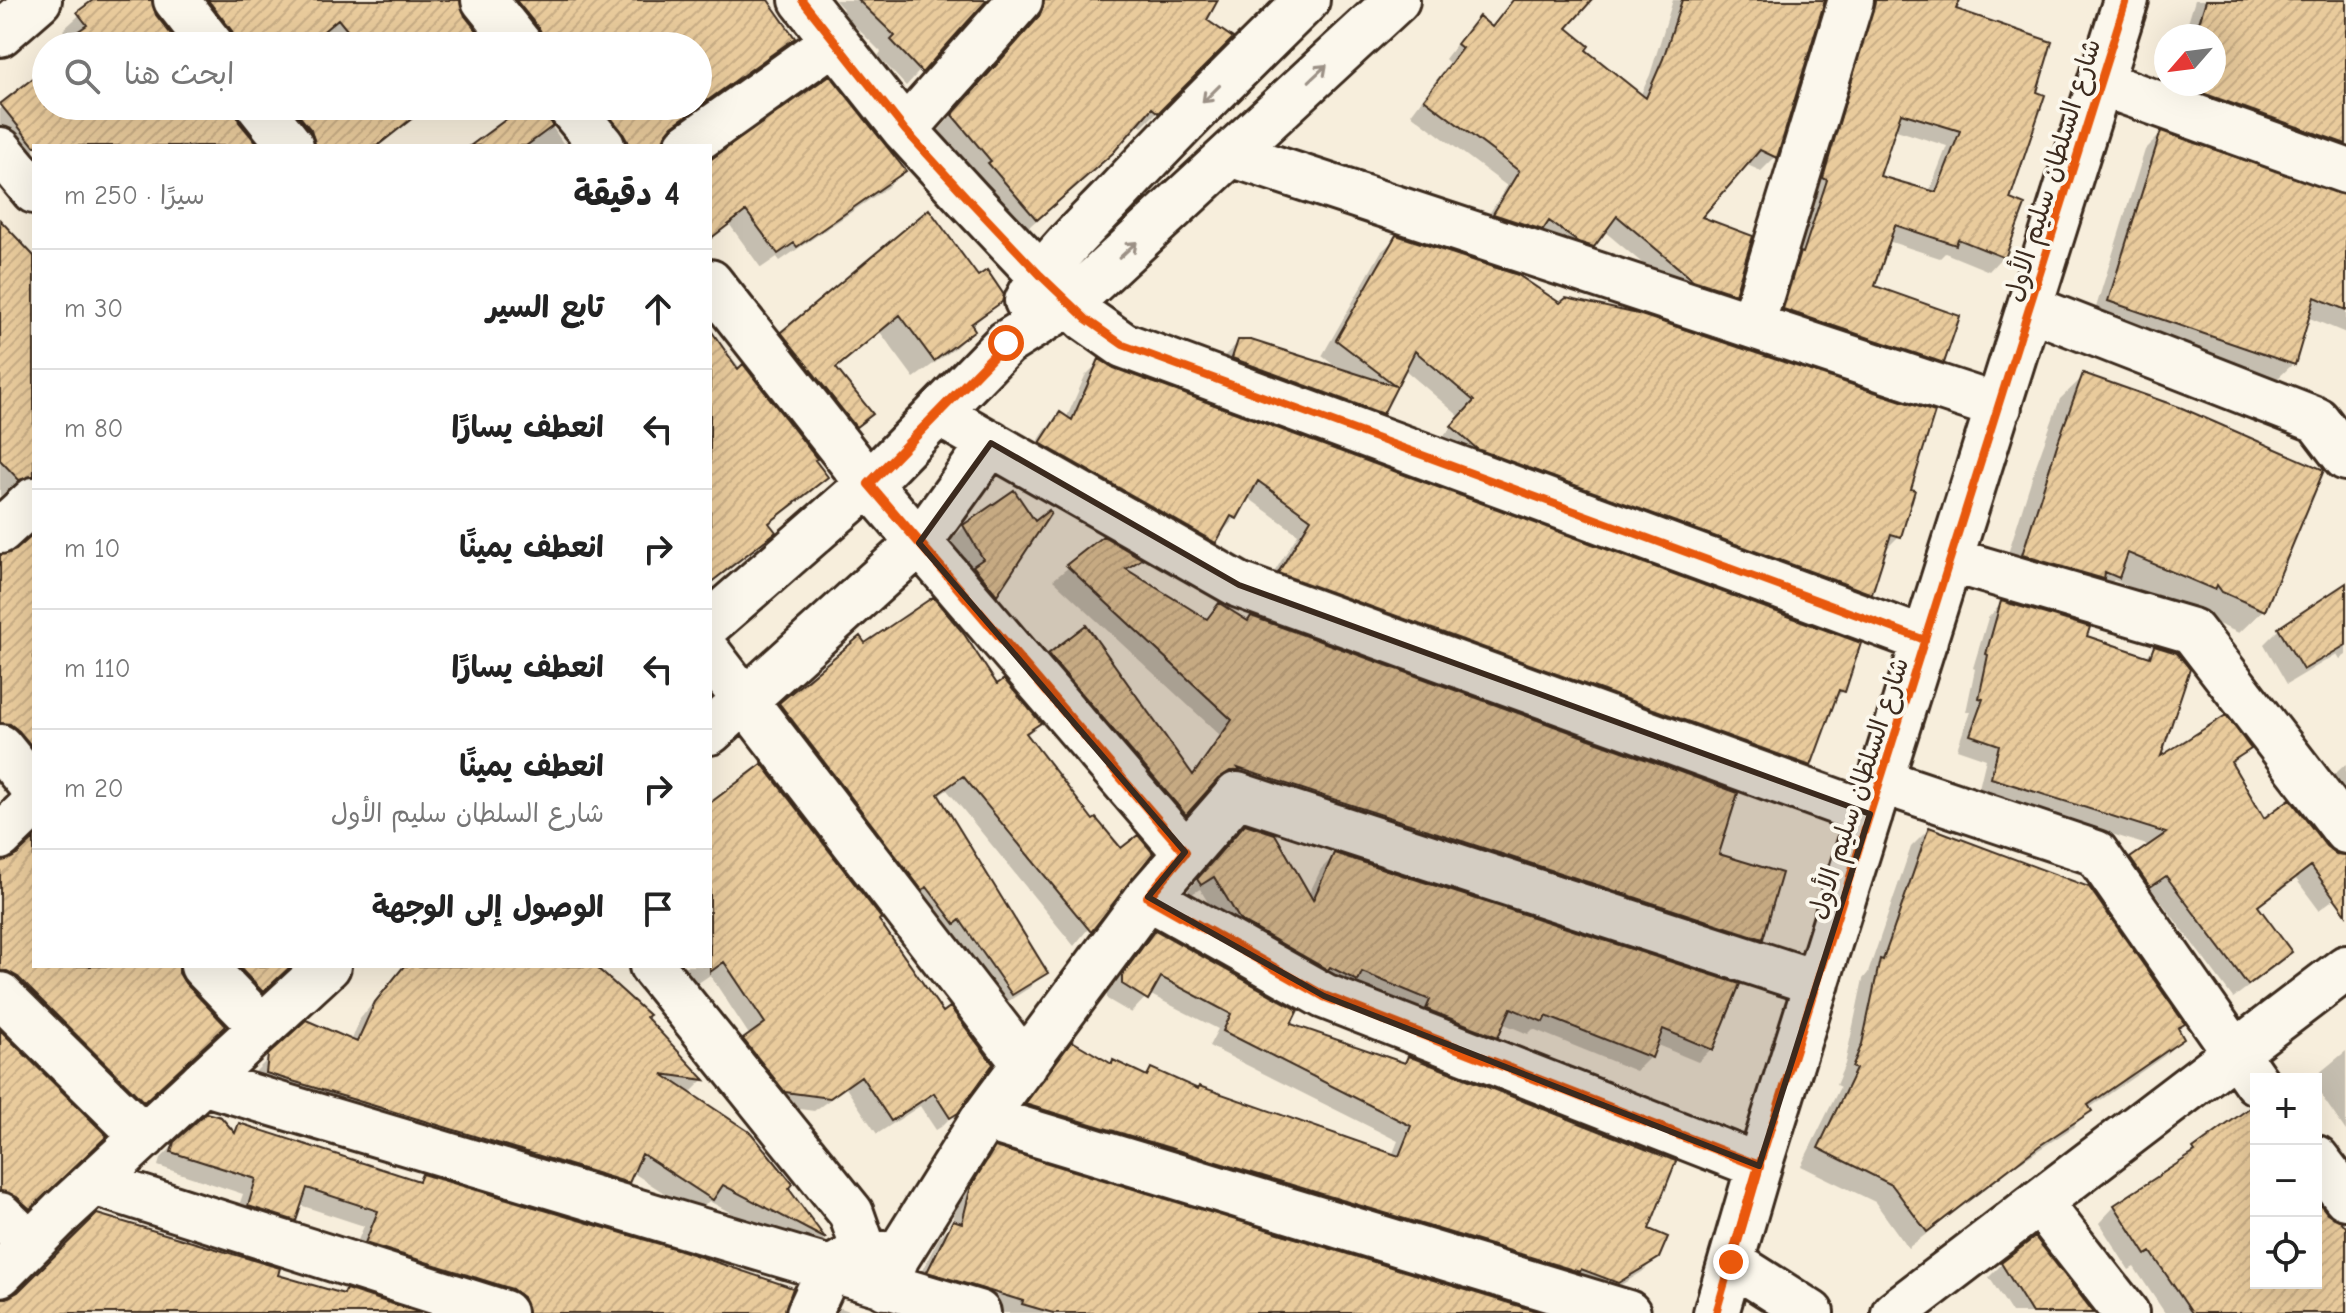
<!DOCTYPE html>
<html lang="ar">
<head>
<meta charset="utf-8">
<style>
  :root { --surface:#fff; --page:#f6f6f6; --text:#222; --muted:#767676; --line:#e0e0e0 }
  body { margin:0; font-family:"Comic Neue","Playpen Sans Arabic",sans-serif; background:var(--page); color:var(--text); direction:rtl }
  .controls { position:absolute; right:24px; bottom:24px; display:grid; overflow:hidden; border-radius:0px; box-shadow:0 8px 32px #0002 }
  .controls button { width:72px; height:72px; display:grid; place-items:center; padding:0; border:0; border-bottom:2px solid var(--line); background:var(--surface); color:var(--text); font:40px sans-serif }
  .compass { position:absolute; left:2154px; top:24px; width:72px; height:72px; border-radius:50%; background:var(--surface); box-shadow:0 8px 32px #0002; rotate:242deg }
  .stop { position:absolute; width:24px; height:24px; margin:-18px; border:6px solid #ea580c; border-radius:50%; background:#fff }
  .stop.end { background:#ea580c; border-color:#fff; box-shadow:0 2px 8px #0008 }
  .list { margin:0; padding:0; list-style:none }
  h2 { display:flex; justify-content:space-between; align-items:center; height:104px; margin:0; padding:0 32px; font-size:34px }
  h2 small { font-size:26px; font-weight:400; color:var(--muted) }
  .list li { display:grid; grid-template-columns:52px 1fr auto; gap:24px; align-items:center; box-sizing:border-box; height:120px; padding:0 32px; border-top:2px solid var(--line) }
  .list b { display:block; font-size:30px; white-space:nowrap }
  .list p { margin:0; font-size:26px; white-space:nowrap; color:var(--muted) }
  .list em { font-size:26px; font-style:normal; color:var(--muted) }
  .icon { flex:none; width:44px; height:44px; fill:none; stroke:currentColor; stroke-width:2; stroke-linecap:round; stroke-linejoin:round }
  .map { position:relative; flex:none; width:2346px; height:1313px; overflow:hidden; direction:ltr }
  .search { position:absolute; background:var(--surface); box-shadow:0 8px 32px #0002; left:32px; top:32px; width:680px; height:88px; display:flex; align-items:center; gap:20px; box-sizing:border-box; padding:0 28px; border-radius:44px; color:var(--muted); font-size:30px }
  .panel { position:absolute; background:var(--surface); box-shadow:0 8px 32px #0002; left:32px; top:144px; width:680px; height:824px; border-radius:0px; direction:rtl }
  .map>svg:first-child { display:block }
</style>
</head>
<body>
<div class="map">
<svg width="2346" height="1313" viewBox="0 0 2346 1313">
  <defs>
    <pattern id="building-hatch" width="6" height="6" patternUnits="userSpaceOnUse" patternTransform="scale(2)"><rect width="6" height="6" fill="#e9cb9c"/><path d="M-1 1l2-2M0 6l6-6M5 7l2-2" fill="none" stroke="#c9ae86"/></pattern>
  </defs>
  <rect width="100%" height="100%" fill="#f7eedc"/>
  <filter id="ink" filterUnits="userSpaceOnUse"><feTurbulence type="fractalNoise" baseFrequency=".0125" numOctaves="2"/><feDisplacementMap in="SourceGraphic" scale="16" xChannelSelector="R" yChannelSelector="G"/><feConvolveMatrix kernelMatrix="1 2 1 2 8 2 1 2 1" color-interpolation-filters="sRGB"/></filter>
  <g filter="url(#ink)">
    <path fill="#0003" fill-rule="evenodd" d="M96 0H150L155 16 178 46H61L70 39 63 30Z
      M180 0H458L463 17 486 46H216Z
      M488 0H764L793 38 777 54 662 136 660 146H611L580 106H698V46H525Z
      M835 0H984L906 86 878 56 881 52 841 12 843 9Z
      M1025 0H1216L1204 21 1230 39 1142 127 1137 122 1096 168 1022 233 938 131 1025 33 1031 20Z
      M1513 0H1578L1564 28 1583 50 1640 96 1650 75 1673 0H1823L1775 157 1761 171 1745 164 1698 218 1734 293 1719 307 1679 294 1604 231 1578 261 1480 228 1507 186 1411 114 1449 63 1445 59 1465 33 1479 19 1490 28Z
      M1857 0H1961L1957 12 2008 200 2003 256 1989 271 1945 253 1940 258 1888 241 1872 288 1942 362 1928 376 1770 324ZM1893 129 1947 146 1929 192 1878 177Z
      M2195 0H2346V169L2164 102 2169 84H2214V36H2184Z
      M46 59V106H233L238 123 256 146H34V182L0 139V107L45 71 40 65Z
      M263 106H429L379 146H299Z
      M528 106H538L565 146H474Z
      M2161 134 2346 197V333L2307 317 2293 364 2276 380 2093 317 2145 150Z
      M710 163 903 171 888 187 780 261 777 257 761 268 730 225 710 240Z
      M0 222 34 257V497L26 492 10 491 0 496Z
      M1397 237 1560 306 1908 490 1899 536 1884 551 1871 593 1855 608 1438 443 1460 417 1404 369 1381 413 1366 428 1218 374 1223 357 1239 342 1340 370 1322 356 1381 252Z
      M977 279 1000 301 971 327 973 330 954 349 914 378 880 332 834 370 870 414 851 432 764 353 783 334Z
      M710 330 826 477 810 493 768 525 773 532 756 549 710 584Z
      M1100 361 1113 370 1843 691 1833 701 1810 765 1795 779 1265 587 1298 534 1247 497 1235 518 1200 556 1027 458 1046 429 1060 415 1066 419 1085 376Z
      M2084 376 2263 610 2239 633 2114 580 2094 600 2000 579 2035 468 2060 399Z
      M1049 513 996 594 982 607 970 572 951 540 965 526 1034 524Z
      M34 537V718L3 747 0 745V557H7Z
      M1103 539 1139 559 1126 572 1205 620 1220 605 1247 623 1716 856 1761 937 1747 951 1224 784H1214L1206 789 1171 827 1035 669 1086 628 1191 776 1220 735 1053 580Z
      M2346 585V655L2340 659 2337 654 2287 684 2264 644 2279 629Z
      M2002 603 2084 637 2145 658 2154 648 2158 761 2249 749 2231 765 2264 821 2325 848 2336 856 2346 857V890L2319 910 2296 879 2257 908 2290 952 2276 966 2233 998 2151 888 2135 899 2117 873 2131 859 2150 846 1978 792 1986 759 1957 749 1970 712H1966L1975 669 1973 668 1988 618Z
      M860 639 865 645 997 687 1039 723 1026 736 1093 823 1121 851 1150 853 1074 946 947 790 937 797 1045 972 1029 988 996 1009 764 721Z
      M2346 764V822L2319 788Z
      M710 806 877 920 956 1112 941 1127 936 1130 920 1106 877 1134 846 1088 814 1111 771 1105 731 1054 750 1036 710 975 682 994 659 966H710Z
      M1929 829 2176 1029 2182 1039 2164 1056 2088 1109 2089 1111 2072 1128 2019 1163 1908 1248 1875 1202 1801 1166 1840 1087 1836 1085 1845 1064 1863 979 1868 973 1911 847Z
      M1232 840 1308 896 1321 869 1335 855 1711 1049 1698 1062 1655 1044 1650 1057 1636 1071 1533 1029 1528 1034 1502 1023 1497 1036 1483 1050 1226 933 1200 889 1187 897 1185 894Z
      M34 842V966H177V973L208 1042 127 1116 0 992V863H7Z
      M1155 932 1288 1025 1403 1064 1409 1058 1646 1230 1658 1257 1642 1272 1600 1298 1012 1119 1057 1059 1072 1044 1111 1066 1145 1077 1151 1071 1197 1091 1392 1156 1398 1141 1209 1046 1218 1029 1149 994 1131 1013 1107 999V992L1140 947Z
      M207 966H291L246 1006Z
      M403 966H592L703 1080 689 1094 786 1189 825 1242 811 1256 709 1201 696 1214 632 1172 627 1182 612 1197 252 1088 254 1073 270 1057 351 1042 360 1019Z
      M0 1033 89 1152 13 1223 0 1212Z
      M2346 1051V1131L2316 1088V1079H2312Z
      M2256 1114V1283H2316V1202L2325 1214 2346 1231V1313H2165L2134 1267 2129 1270 2099 1223 2115 1206 2183 1162 2194 1151Z
      M240 1126 416 1182 422 1176 759 1278 760 1276 792 1286 783 1313H509L351 1257 364 1226 300 1205 294 1220 280 1235 234 1220 243 1194 158 1166 160 1159 175 1144 232 1133Z
      M996 1150 1535 1313H983L914 1286 939 1238 951 1225 957 1203 981 1165Z
      M2002 1264 2078 1313H2012L1989 1277Z
      M841 1308 855 1313H835Z"/>
    <path fill="url(#building-hatch)" stroke="#3b2a1e" stroke-width="2" fill-rule="evenodd" d="M93 0H152L156 15 180 46H57L87 25 77 12Z
      M208 0H460L465 16 489 46H360L338 19 306 46H236L232 31Z
      M516 0H768L795 38 672 126 665 135 662 146H630L621 130 601 106H698V46H545L540 30Z
      M858 0H987L922 73 891 40 895 36Z
      M1044 0H1218L1207 20 1233 38 1158 113 1152 108 1113 153 1037 220 988 163 991 161 952 115 1039 17Z
      M1513 0H1592L1567 28 1589 46 1586 50 1646 98 1663 59 1682 0H1825L1777 158 1760 150 1702 217 1753 236 1735 294 1693 280 1617 216 1594 247 1578 242 1549 221 1543 230 1493 214 1519 171 1424 99 1462 48 1457 44 1479 16 1492 27Z
      M1875 0H1960L1956 9 2052 42 2037 92 2045 95 2010 199 2025 205 2005 258 1958 239 1956 245 1895 225 1875 286 1960 316 1944 363 1783 309 1800 252 1803 253 1827 180 1823 178ZM1901 113 1960 131 1936 192 1880 176Z
      M2206 0H2346V144L2180 85 2214 84V36H2195Z
      M46 68V106H235L239 122 259 146H34L0 104Z
      M830 75 906 171 797 247 794 243 778 254 746 211 710 239V160Z
      M291 106H428L377 146H315L311 130Z
      M524 106H545L553 126 526 146H470Z
      M2161 131 2346 195V310L2315 297 2295 365 2108 301Z
      M929 209 978 276 987 270 1004 295 1002 302 971 324 975 330 934 361 900 315 836 368 873 414 856 427 781 332Z
      M0 220 34 256V476L19 480 0 460Z
      M1396 235 1518 275 1560 303 1566 298 1638 314 1935 412 1911 489 1915 490 1901 537 1891 534 1872 594 1477 449 1451 426 1474 401 1415 351 1383 414 1232 358 1238 340H1251L1396 386 1336 340Z
      M710 329 738 369 743 364 817 459 815 460 828 477 769 523 776 532 710 583Z
      M1099 359 1114 368 1861 643 1845 692 1839 690 1811 766 1278 573 1311 519 1258 481 1237 519 1231 516 1216 543 1040 443 1060 412 1072 420Z
      M2083 373 2182 408 2324 470 2265 611 2222 592 2217 585 2215 590 2128 553 2119 578 2105 572 2104 579 2022 555 2058 442Z
      M1014 490 1035 521 1049 510 1051 513 997 595 973 566 983 559 963 525Z
      M34 534V749L19 731 10 724 0 723V555L16 550Z
      M1103 536 1142 559 1126 569 1207 619 1219 603 1248 621 1251 616 1738 793 1719 854 1782 873 1763 939 1238 768 1240 771H1230L1218 779 1186 815 1048 654 1086 625 1193 775 1232 720 1066 565Z
      M2346 583V645L2303 670 2278 628Z
      M933 597 964 634 997 684 1004 679 1041 723 1026 733 1093 820 1096 818 1121 848 1138 835 1153 853 1091 932 963 776 938 794 1048 973 1012 995 960 920 955 924 927 887 922 890 779 703 860 636 865 643Z
      M2001 601 2090 627 2087 636 2150 657 2154 646 2177 653 2190 669 2161 756 2226 715 2251 749 2231 762 2264 818 2290 799 2326 846 2336 854 2346 855V914L2311 866 2258 906 2292 952 2248 985 2166 876 2150 887 2130 858 2166 833 1991 778 1999 745 1970 735 1983 699 1979 698 1988 655 1986 654Z
      M762 764 881 918 879 920 943 1012 950 1007 993 1064 958 1113 950 1118 934 1093 891 1121 861 1076 830 1098 785 1092 743 1039 765 1023 724 962 710 972V803Z
      M1245 824 1275 834 1313 900 1334 853 1740 984 1713 1050 1663 1029 1652 1058 1546 1016 1543 1022 1511 1008 1498 1037 1426 1009 1430 1000 1362 972 1358 981 1330 967 1328 970 1240 920 1214 877 1201 885 1197 879Z
      M1929 827 2089 887 2185 1024 2178 1028 2184 1039 2088 1105 2092 1111 2039 1146 1927 1232 1892 1185 1818 1148 1856 1069 1852 1067 1862 1044 1880 959 1883 960Z
      M34 839V966H179V973L185 983 226 1026 144 1102 18 977 7 971H0V861L17 855Z
      M1155 930 1298 1010 1291 1024 1405 1063 1408 1056 1676 1161 1649 1229 1668 1237 1659 1258 1618 1283 1581 1269 1580 1272 1025 1104 1072 1041 1112 1064 1113 1060 1147 1076 1151 1068 1198 1089 1199 1086 1399 1156 1411 1126 1223 1031 1231 1014 1161 977 1148 1000 1122 984V975Z
      M238 966H291L263 992Z
      M404 966H595L649 1015 646 1017 705 1080 662 1074 751 1133 793 1184 789 1189 826 1239 723 1185 713 1200 642 1154 629 1183 266 1073 268 1055 306 1020 357 1042 375 1002Z
      M0 1030 107 1136 30 1209 17 1197 0 1191Z
      M2252 1106 2256 1107V1283H2316V1199L2327 1213 2341 1221 2346 1227V1313H2192L2151 1252 2146 1255 2114 1205 2195 1152 2193 1149Z
      M206 1113 221 1117 235 1133 239 1123 419 1181 422 1174 680 1250 793 1288 784 1313H528L523 1297 512 1289 365 1243 378 1211 307 1188 296 1221 248 1206 256 1179 171 1152 174 1142Z
      M995 1147 1542 1313H1053L1022 1304 1023 1301 927 1272 953 1220 962 1223 971 1186Z
      M97 1214 280 1268 278 1275 344 1294 346 1289 421 1313H0V1298H7L18 1292Z
      M2035 1237 2094 1313H2032L2001 1263Z"/>
    <g fill="none" stroke-linecap="round" stroke-linejoin="round">
      <defs>
        <path id="minor" d="M176 0 212 46
          M484 0 521 46
          M802 0 905 130 970 201 1040 275 1086 319 1123 345 1925 640
          M0 34 39 0
          M2100 83 2346 171
          M259 106 291 146
          M569 106 602 146
          M905 130 1020 0
          M687 146 833 42
          M0 150 34 191
          M1231 154 1999 407
          M710 282 869 484 1185 852
          M1027 301C1048 259 1085 227 1117 193 1178 127 1242 64 1307 0
          M2030 308 2317 420 2346 458
          M1752 325 1851 0
          M939 414 1239 585 1870 814
          M0 531 34 500
          M1950 560 2192 631 2346 831
          M710 623 869 484 1006 343 1070 303 1397 0
          M710 655 1025 1064
          M710 732 919 543 991 443
          M0 747 34 789
          M1881 781 2096 853 2256 1082
          M0 837 34 804
          M1148 897 1324 996 1759 1166
          M203 966 262 1027
          M652 966 851 1213 864 1250 897 1257
          M0 995 144 1137
          M202 1082 978 1313
          M984 1118 1628 1313
          M2316 1158 2346 1197
          M94 1183 504 1313
          M2039 1202 2126 1313
          M0 1215 30 1244
          M1731 1262 1811 1313
          M0 1274 62 1212 328 966
          M885 1287 897 1257 984 1118 1148 897 1237 795 1817 983
          M809 1313 829 1270 855 1255
          M1716 1313 1759 1166 2126 0
          M1894 1313 2346 968"/>
      </defs>
      <use href="#minor" stroke="#3b2a1e" stroke-width="50"/>
      <use href="#minor" stroke="#fbf7ec" stroke-width="44"/>
      <defs>
        <path id="cycleway" d="M802 0 905 130 970 201 1040 275 1086 319 1123 345 1925 640
          M1716 1313 1759 1166 2126 0"/>
      </defs>
      <use href="#cycleway" stroke="#fbf7ec" stroke-width="13"/>
      <use href="#cycleway" stroke="#e8590c" stroke-width="8"/>
    </g>
    <defs><path id="oneway-shaft" d="M-6 0H5M1.5-3L5.5 0L1.5 3" fill="none" stroke-width="1.6" stroke-linecap="round" stroke-linejoin="round" transform="scale(2)"/></defs>
    <g stroke="#9b9085">
      <use href="#oneway-shaft" transform="translate(1318 73) rotate(-43)"/>
      <use href="#oneway-shaft" transform="translate(1211 94) rotate(135)"/>
      <use href="#oneway-shaft" transform="translate(1128 250) rotate(-43)"/>
    </g>
  </g>
  <g fill="none" stroke-linecap="round" stroke-linejoin="round" filter="url(#ink)">
    <path stroke="#ea580c" stroke-width="10" d="M1006 343 869 484 1185 852 1148 897 1324 996 1759 1166 1731 1262"/>
  </g>
  <path fill="#3b2a1e" fill-opacity="0.2" stroke="#3b2a1e" stroke-width="6" stroke-linejoin="round" d="M991 443 1239 585 1870 814 1759 1166 1324 996 1148 897 1185 852 919 543Z"/>
  <g text-anchor="middle" stroke-width="8" stroke-linejoin="round" paint-order="stroke">
    <g font-size="26" fill="#3b2a1e" stroke="#fbf7ec">
      <text transform="translate(2052 170) rotate(-73)" y="9">شارع السلطان سليم الأول</text>
      <text transform="translate(1858 788) rotate(-72)" y="9">شارع السلطان سليم الأول</text>
    </g>
  </g>
</svg>
<div class="controls">
<button>+</button>
<button>−</button>
<button><svg class="icon" aria-label="locate" viewBox="0 0 24 24"><circle cx="12" cy="12" r="6"/><path d="M12 2v4M12 18v4M2 12h4M18 12h4"/></svg></button>
</div>
<svg class="compass" viewBox="-18 -18 36 36"><path d="M0-13l5 13h-10z" fill="#e53935"/><path d="M0 13l5-13h-10z" fill="#767676"/></svg>
<div class="stop" style="left:1006px;top:343px"></div>
<div class="stop end" style="left:1731px;top:1262px"></div>
<div class="search"><svg class="icon" aria-label="search" viewBox="0 0 24 24"><circle cx="10" cy="10" r="6"/><path d="M15 15l6 6"/></svg>ابحث هنا</div>
<section class="panel">
<h2>4 دقيقة<small>سيرًا · 250 m</small></h2>
<ul class="list">
<li><svg class="icon" aria-label="ahead" viewBox="0 0 24 24"><path d="M12 20V5M6 11l6-6 6 6"/></svg><div><b>تابع السير</b></div><em>30 m</em></li>
<li><svg class="icon" aria-label="left" viewBox="0 0 24 24"><path d="M17 20v-9H6M10 6l-5 5 5 5"/></svg><div><b>انعطف يسارًا</b></div><em>80 m</em></li>
<li><svg class="icon" aria-label="right" viewBox="0 0 24 24"><path d="M7 20v-9h11M14 6l5 5-5 5"/></svg><div><b>انعطف يمينًا</b></div><em>10 m</em></li>
<li><svg class="icon" aria-label="left" viewBox="0 0 24 24"><path d="M17 20v-9H6M10 6l-5 5 5 5"/></svg><div><b>انعطف يسارًا</b></div><em>110 m</em></li>
<li><svg class="icon" aria-label="right" viewBox="0 0 24 24"><path d="M7 20v-9h11M14 6l5 5-5 5"/></svg><div><b>انعطف يمينًا</b><p>شارع السلطان سليم الأول</p></div><em>20 m</em></li>
<li><svg class="icon" aria-label="arrive" viewBox="0 0 24 24"><path d="M6 21V4h12l-3 4 3 4H6"/></svg><div><b>الوصول إلى الوجهة</b></div></li>
</ul>
</section>
</div>
</body>
</html>
